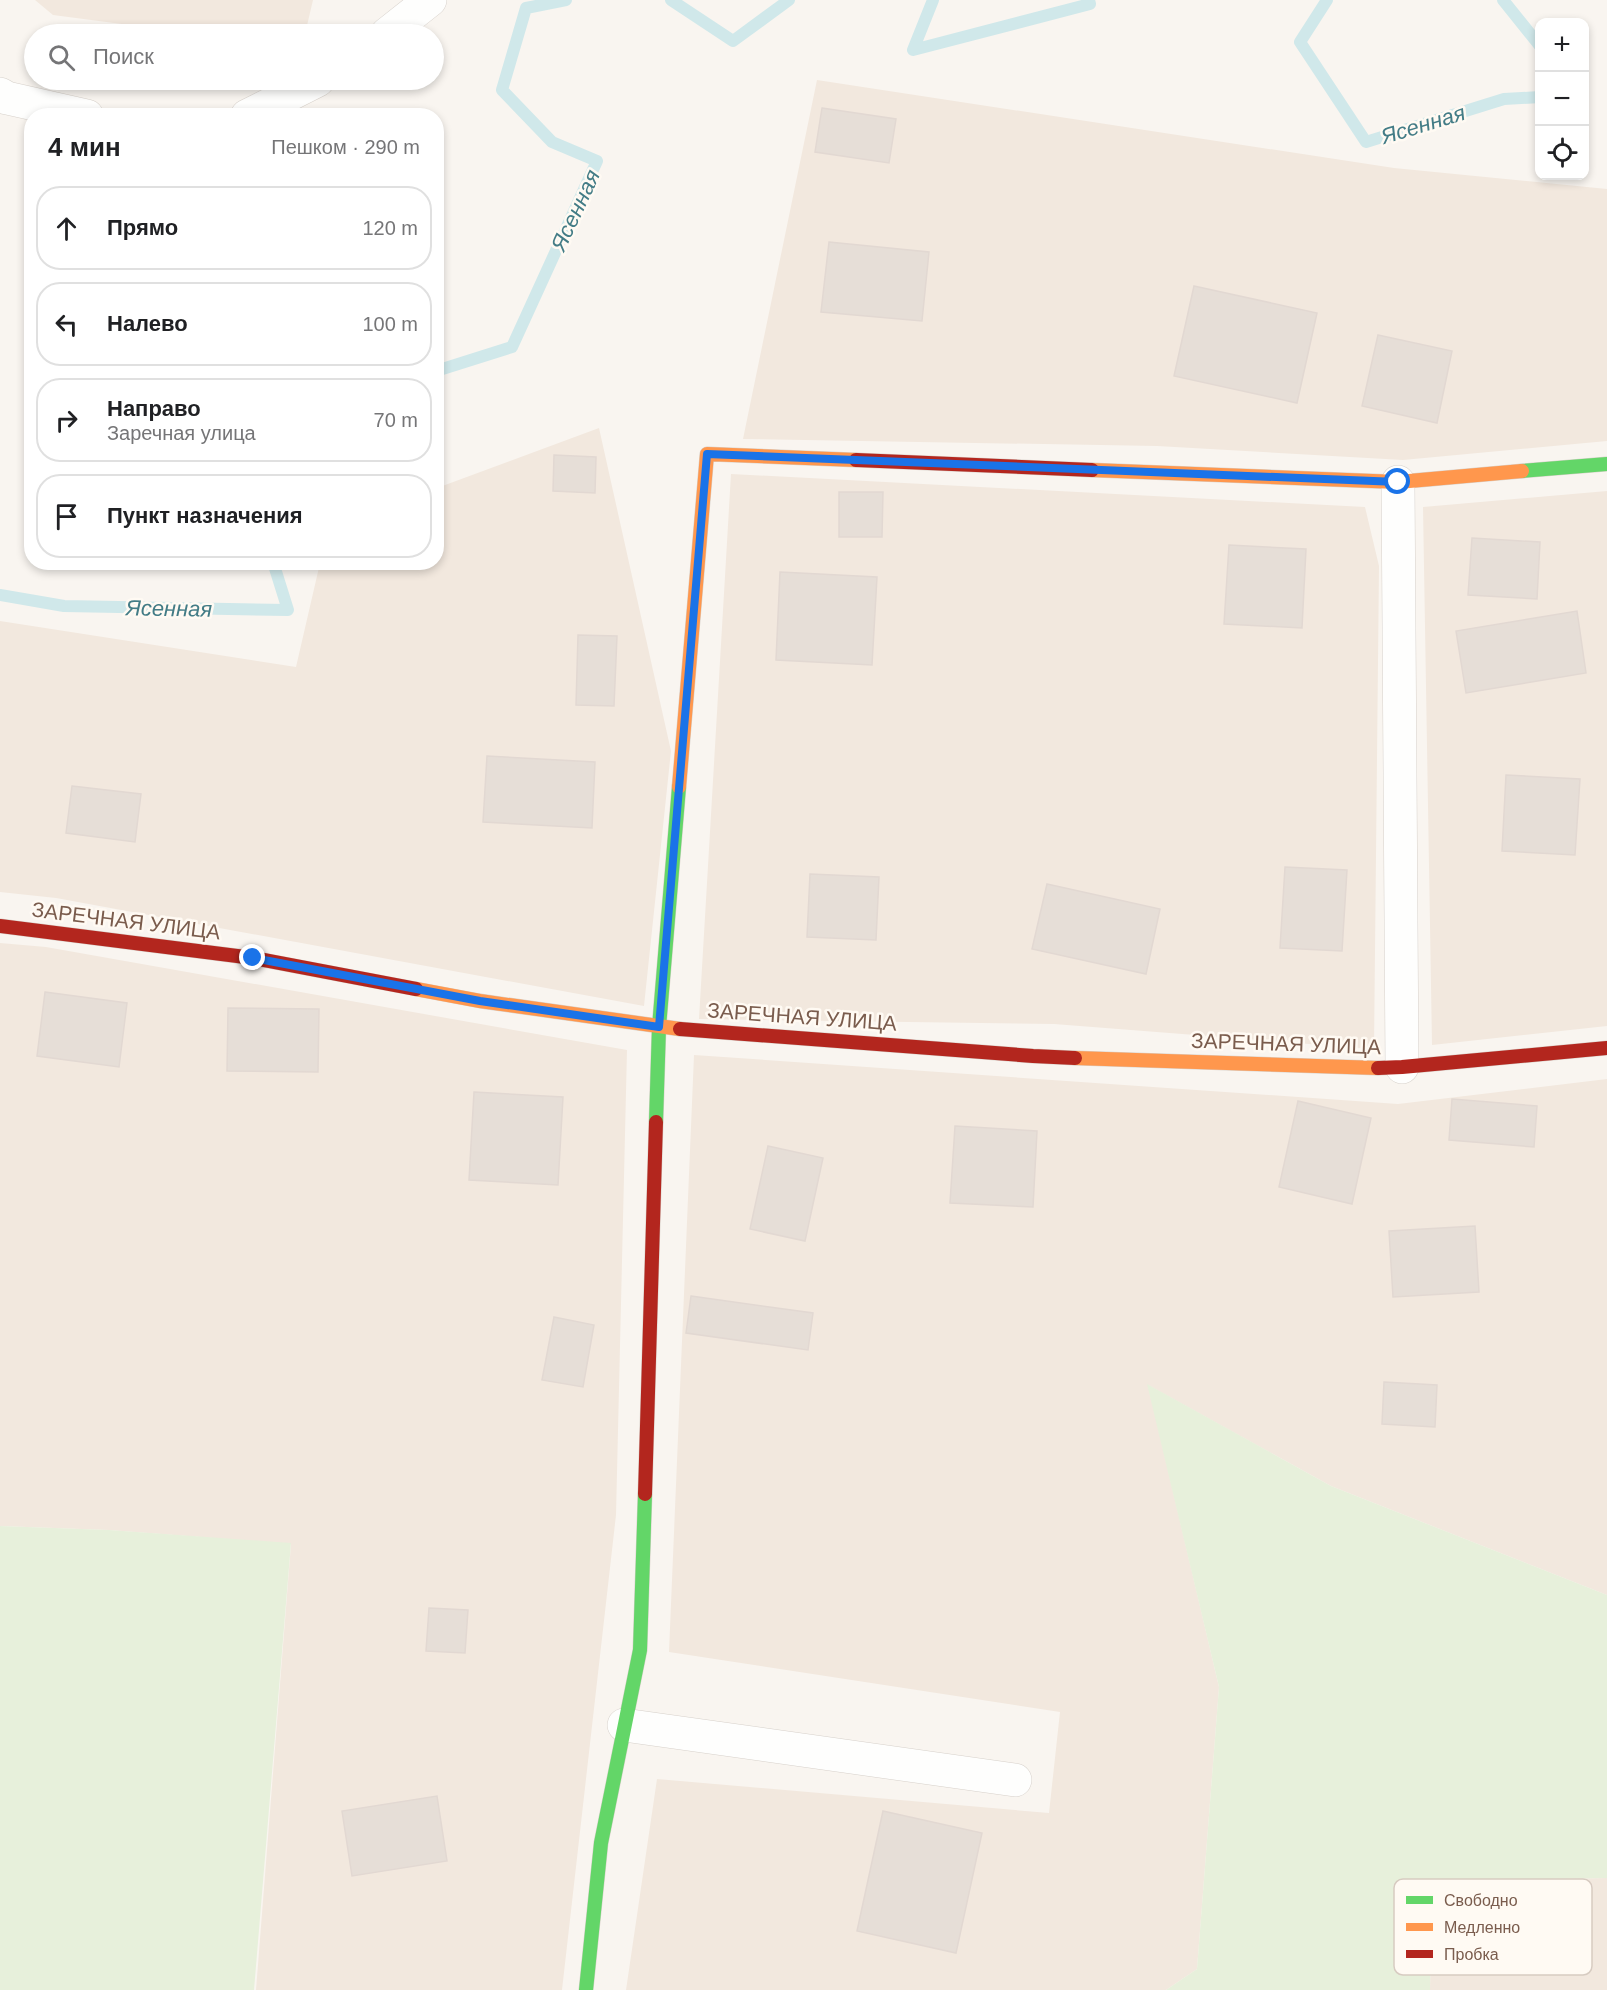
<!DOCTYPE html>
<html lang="ru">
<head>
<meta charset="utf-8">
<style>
  :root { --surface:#fff; --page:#f2f2f2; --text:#202124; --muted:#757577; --line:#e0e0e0 }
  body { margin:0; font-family:Helvetica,sans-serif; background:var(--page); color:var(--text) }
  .controls { position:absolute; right:18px; top:18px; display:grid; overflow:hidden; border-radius:12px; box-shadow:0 3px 9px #0003 }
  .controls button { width:54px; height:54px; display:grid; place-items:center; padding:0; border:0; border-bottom:2px solid var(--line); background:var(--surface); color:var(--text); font:30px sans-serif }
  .stop { position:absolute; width:18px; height:18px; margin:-14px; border:4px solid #1a73e8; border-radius:50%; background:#fff }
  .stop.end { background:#1a73e8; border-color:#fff; box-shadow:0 2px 6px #0008 }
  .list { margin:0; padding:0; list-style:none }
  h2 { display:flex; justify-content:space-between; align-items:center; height:78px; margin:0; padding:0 24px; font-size:26px }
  h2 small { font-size:20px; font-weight:400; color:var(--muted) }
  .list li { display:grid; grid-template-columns:39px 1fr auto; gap:18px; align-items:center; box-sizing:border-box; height:84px; margin:0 12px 12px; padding:0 12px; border:2px solid var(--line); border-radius:24px }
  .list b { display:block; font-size:22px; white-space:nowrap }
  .list p { margin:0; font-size:20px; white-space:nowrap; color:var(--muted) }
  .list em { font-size:20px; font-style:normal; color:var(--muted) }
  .icon { flex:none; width:33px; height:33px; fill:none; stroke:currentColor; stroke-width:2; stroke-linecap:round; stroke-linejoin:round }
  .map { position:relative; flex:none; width:1607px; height:1990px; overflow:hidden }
  .search { position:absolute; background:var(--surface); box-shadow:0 3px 9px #0003; left:24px; top:24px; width:420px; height:66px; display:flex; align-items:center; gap:15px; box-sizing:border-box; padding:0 21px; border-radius:33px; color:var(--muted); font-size:22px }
  .panel { position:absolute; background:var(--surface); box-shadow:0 3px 9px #0003; left:24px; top:108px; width:420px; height:462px; border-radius:24px }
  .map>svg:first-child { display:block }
</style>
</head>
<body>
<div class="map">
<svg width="1607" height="1990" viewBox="0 0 1607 1990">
  <rect width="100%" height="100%" fill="#f9f5f0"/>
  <path fill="#f2e8de" d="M35 0H313L305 34H198L53 15Z
    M817 80 1394 168 1607 189V441L1403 460 1157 446 743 439Z
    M599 428 671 751 644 1006 56 898 0 892V621L296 667 320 563 436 562 437 488Z
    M731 474 1365 507 1379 566 1374 1049 1054 1024 699 1019Z
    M1607 491V1026L1432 1045 1423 507Z
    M0 943 46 947 627 1050 616 1515 562 1990H256L291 1544 109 1530 0 1526Z
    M694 1055 1398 1104 1607 1079V1595L1331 1486 1148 1385 1219 1687 1197 1969 1166 1990H626L657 1779 1049 1813 1060 1712 669 1652Z
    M1607 1878V1990H1430L1432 1881Z"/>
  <path fill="#e7f0db" d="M1147 1384 1331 1486 1607 1595V1878L1432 1881 1430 1990H1166L1197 1969 1219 1687Z
    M0 1526 109 1530 291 1543 254 1990H0Z"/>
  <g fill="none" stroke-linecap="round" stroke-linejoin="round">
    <path stroke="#d0e8ea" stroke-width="12" d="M671 0 733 41 789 0
      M933 0 913 50 1090 4 1089 0
      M1327 0 1300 42 1366 142 1504 99 1540 97
      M1503 0 1540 46
      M436 371 512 347 597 161 552 142 502 90 526 8 566 0
      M0 595 64 606 288 610 273 562"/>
  </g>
  <path fill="#e6ded7" stroke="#e2d8d2" stroke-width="1.5" d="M822 108 896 119 889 163 815 152Z
    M829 242 929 252 922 321 821 312Z
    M1194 286 1317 313 1297 403 1174 376Z
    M1378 335 1452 351 1437 423 1362 406Z
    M554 455 596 457 595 493 553 491Z
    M839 492H883L882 537H839Z
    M1472 538 1540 542 1537 599 1468 595Z
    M1229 545 1306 549 1302 628 1224 624Z
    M780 572 877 577 872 665 776 660Z
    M1577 611 1586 673 1466 693 1456 631Z
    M578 635 617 636 614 706 576 705Z
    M487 756 595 762 592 828 483 822Z
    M1506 775 1580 779 1575 855 1502 851Z
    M72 786 141 794 135 842 66 833Z
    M1285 867 1347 870 1342 951 1280 948Z
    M810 874 879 877 876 940 807 937Z
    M1047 884 1160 909 1146 974 1032 949Z
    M45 992 127 1003 119 1067 37 1056Z
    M228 1008 319 1009 318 1072 227 1071Z
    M474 1092 563 1097 558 1185 469 1180Z
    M1452 1099 1537 1106 1534 1147 1449 1140Z
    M1298 1101 1371 1118 1352 1204 1279 1187Z
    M955 1126 1037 1131 1033 1207 950 1203Z
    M768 1146 823 1158 805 1241 750 1229Z
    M1475 1226 1479 1292 1393 1297 1389 1231Z
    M691 1296 813 1313 808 1350 686 1333Z
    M554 1317 594 1325 583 1387 542 1380Z
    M1384 1382 1437 1385 1435 1427 1382 1424Z
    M429 1608 468 1610 465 1653 426 1651Z
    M437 1796 447 1861 352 1876 342 1811Z
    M883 1811 982 1833 956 1953 857 1931Z"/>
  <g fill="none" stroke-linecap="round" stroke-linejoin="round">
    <defs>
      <path id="street" d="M387 34 430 0
        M0 94 7 98 87 116
        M247 116 318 80
        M1398 482 1402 1067
        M624 1725 1015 1780"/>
      <path id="fast" d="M1522 471 1607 464
        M656 1122 659 1027 679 787
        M586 1990 601 1843 640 1650 645 1494"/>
      <path id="slow" d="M1092 470 1398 482 1522 471
        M679 787 707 454 856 460
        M416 989 480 1001 680 1029
        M1075 1058 1378 1068"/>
      <path id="jam" d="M856 460 1092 470
        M0 926 253 958 416 989
        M680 1029 1033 1056 1075 1058
        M1378 1068 1402 1067 1607 1048
        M645 1494 656 1122"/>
    </defs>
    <use href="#street" stroke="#d7d1cb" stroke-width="34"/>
    <use href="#fast" stroke="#d9d2cb" stroke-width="15"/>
    <use href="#slow" stroke="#d9d2cb" stroke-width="15"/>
    <use href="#jam" stroke="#d9d2cb" stroke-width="15"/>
    <use href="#street" stroke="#fefefd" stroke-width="33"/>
    <use href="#fast" stroke="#63d668" stroke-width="14"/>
    <use href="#slow" stroke="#ff974d" stroke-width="14"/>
    <use href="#jam" stroke="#b3261e" stroke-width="14"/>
  </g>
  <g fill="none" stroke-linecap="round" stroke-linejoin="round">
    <path stroke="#1a73e8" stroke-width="8" d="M253 958 480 1001 659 1027 707 454 1398 482"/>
  </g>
  <g text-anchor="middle" stroke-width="5" stroke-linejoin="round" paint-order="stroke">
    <g font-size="21" fill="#7a5c4d" stroke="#fffaf3">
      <text transform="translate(126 921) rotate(7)" y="7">ЗАРЕЧНАЯ УЛИЦА</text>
      <text transform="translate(802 1017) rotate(4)" y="7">ЗАРЕЧНАЯ УЛИЦА</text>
      <text transform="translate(1286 1044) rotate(2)" y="7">ЗАРЕЧНАЯ УЛИЦА</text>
    </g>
    <g font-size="22" font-style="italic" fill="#437c86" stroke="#fffaf3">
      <text transform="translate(1423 124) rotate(-17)" y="8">Ясенная</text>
      <text transform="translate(575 210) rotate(-65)" y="8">Ясенная</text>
      <text transform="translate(169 608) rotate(1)" y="8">Ясенная</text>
    </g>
  </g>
  <rect x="1394" y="1879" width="198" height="96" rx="9" fill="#fffaf3" stroke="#d7cbc1" stroke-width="1.5"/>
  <rect x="1406" y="1896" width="27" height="8" fill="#63d668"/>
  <rect x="1406" y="1923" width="27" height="8" fill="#ff974d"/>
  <rect x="1406" y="1950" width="27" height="8" fill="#b3261e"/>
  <g font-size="16" fill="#7a5c4d">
    <text x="1444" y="1906">Свободно</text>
    <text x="1444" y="1933">Медленно</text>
    <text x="1444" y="1960">Пробка</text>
  </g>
</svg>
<div class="controls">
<button>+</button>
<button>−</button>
<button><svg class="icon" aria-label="locate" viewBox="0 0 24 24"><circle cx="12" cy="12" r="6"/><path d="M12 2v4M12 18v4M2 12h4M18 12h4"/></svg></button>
</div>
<div class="stop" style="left:1398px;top:482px"></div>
<div class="stop end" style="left:253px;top:958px"></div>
<div class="search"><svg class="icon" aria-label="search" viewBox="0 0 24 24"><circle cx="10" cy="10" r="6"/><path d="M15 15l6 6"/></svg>Поиск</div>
<section class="panel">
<h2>4 мин<small>Пешком · 290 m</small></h2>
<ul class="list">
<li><svg class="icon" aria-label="ahead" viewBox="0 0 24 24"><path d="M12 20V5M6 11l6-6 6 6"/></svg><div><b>Прямо</b></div><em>120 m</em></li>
<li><svg class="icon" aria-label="left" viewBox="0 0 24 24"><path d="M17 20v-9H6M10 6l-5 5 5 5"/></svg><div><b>Налево</b></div><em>100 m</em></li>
<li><svg class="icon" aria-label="right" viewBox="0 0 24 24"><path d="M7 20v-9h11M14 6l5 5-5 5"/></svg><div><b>Направо</b><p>Заречная улица</p></div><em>70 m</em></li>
<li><svg class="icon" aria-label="arrive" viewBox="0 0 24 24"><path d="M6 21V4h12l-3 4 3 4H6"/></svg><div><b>Пункт назначения</b></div></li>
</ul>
</section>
</div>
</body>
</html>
